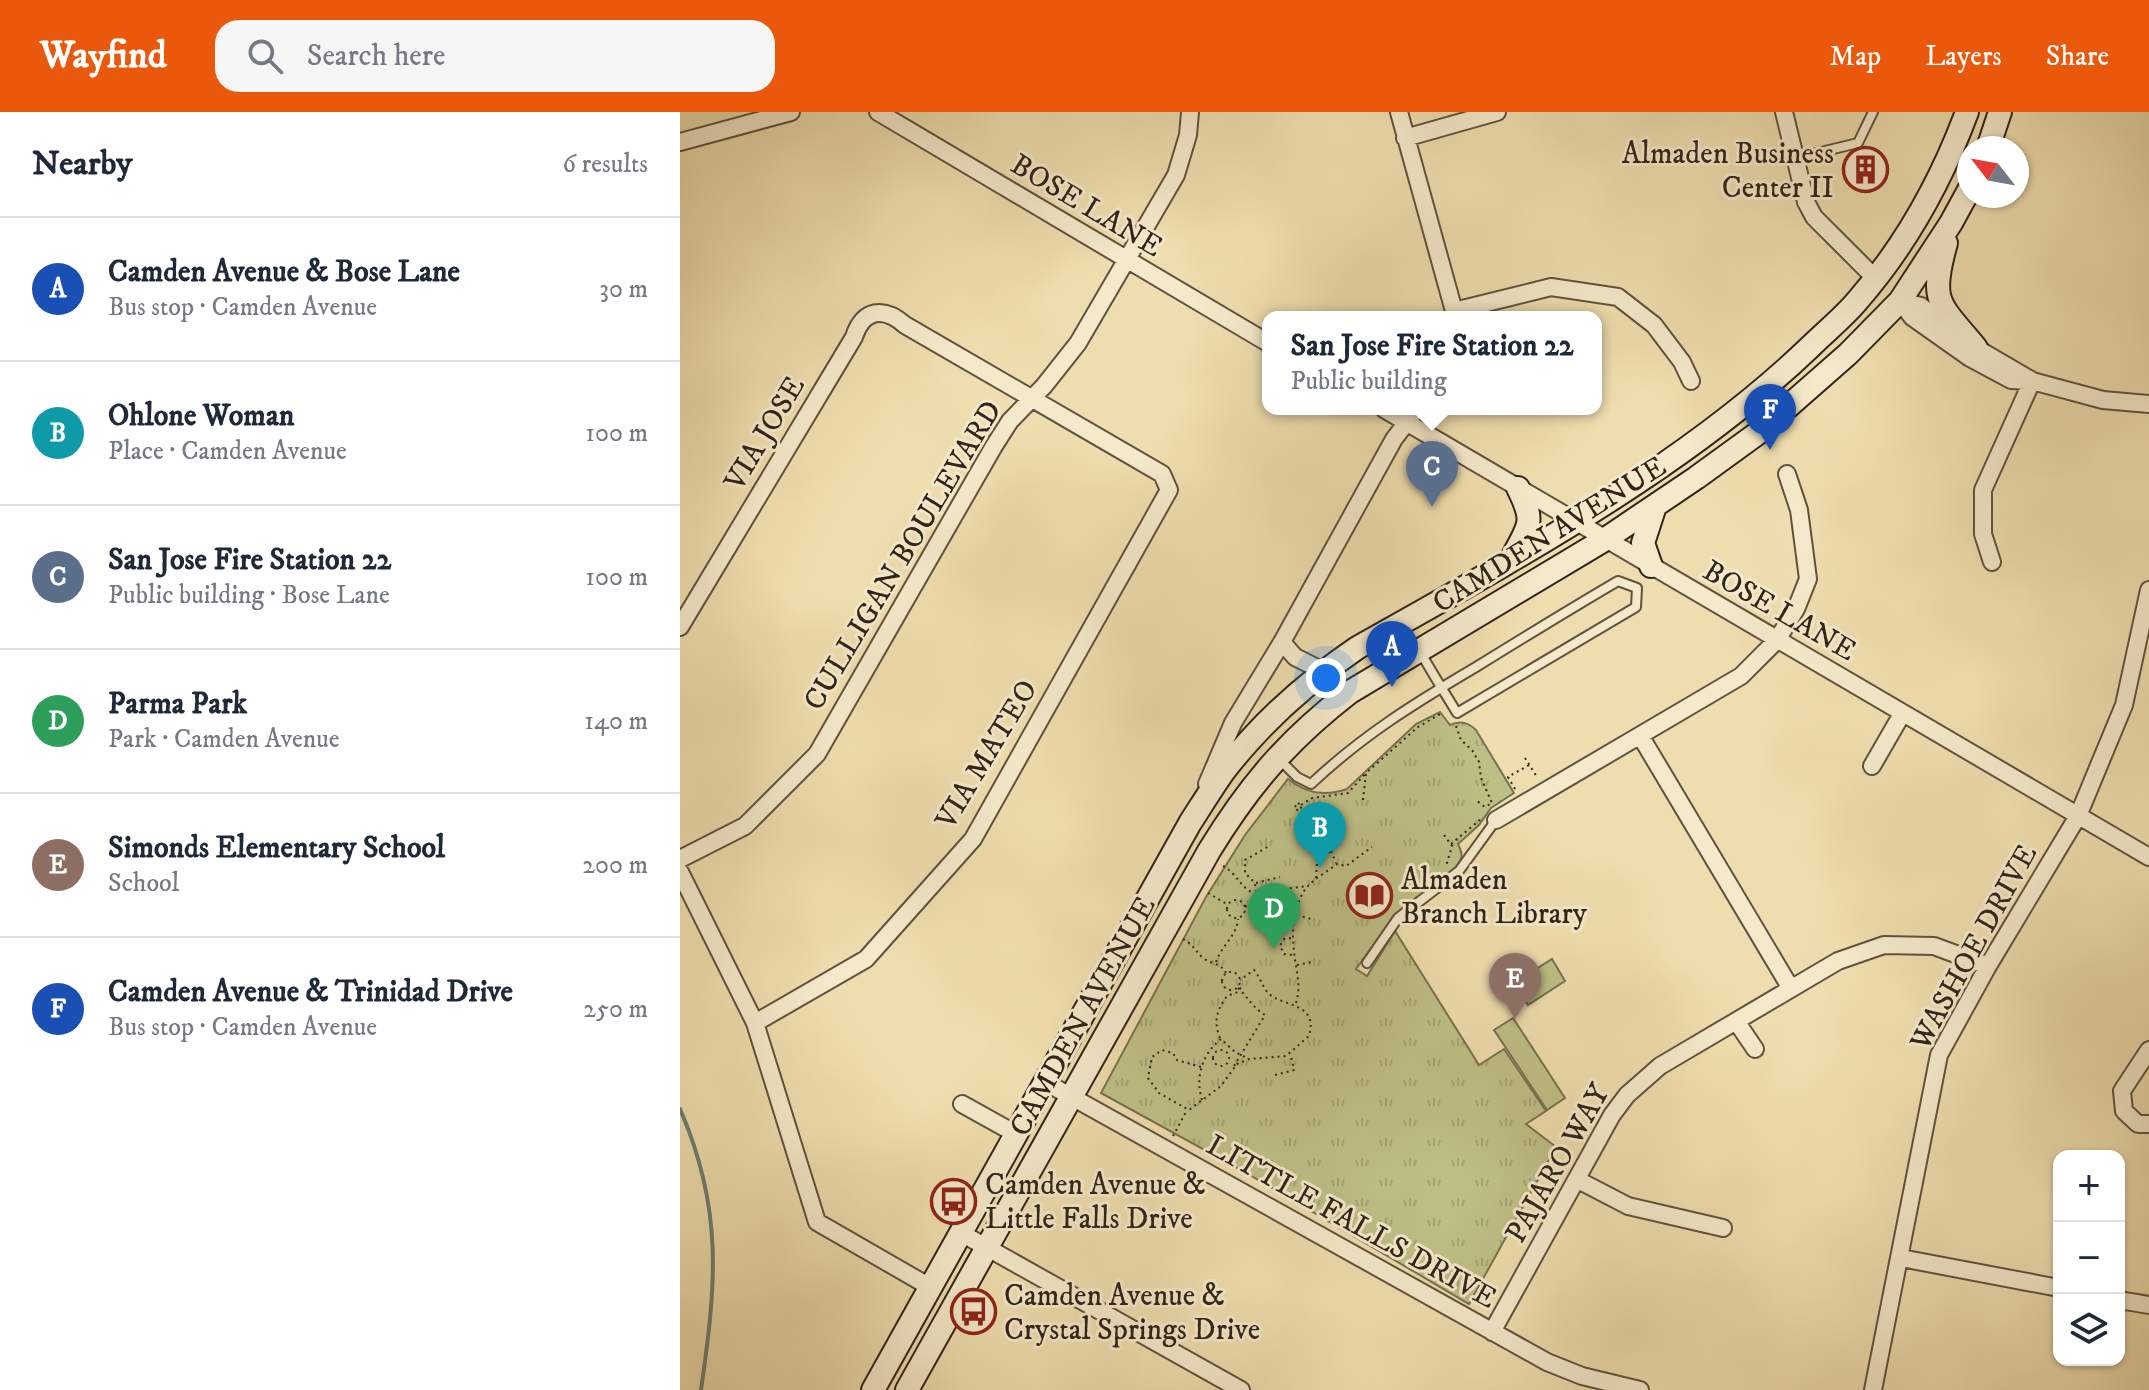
<!DOCTYPE html>
<html lang="en">
<head>
<meta charset="utf-8">
<style>
  :root { --surface:#fff; --page:#f6f6f7; --text:#1f2937; --muted:#747a83; --line:#e0e1e3; --accent:#ea580c }
  body { margin:0; font-family:"IM FELL DW Pica",serif; background:var(--page); color:var(--text) }
  .controls { position:absolute; right:24px; bottom:24px; display:grid; overflow:hidden; border-radius:16px; box-shadow:0 2px 6px #0004 }
  .controls button { width:72px; height:72px; display:grid; place-items:center; padding:0; border:0; border-bottom:2px solid var(--line); background:var(--surface); color:var(--text); font:40px sans-serif }
  .compass { position:absolute; left:1277px; top:24px; width:72px; height:72px; border-radius:50%; background:var(--surface); box-shadow:0 2px 6px #0004; rotate:301deg }
  .you { position:absolute; left:646px; top:566px; width:28px; height:28px; margin:-20px; border:6px solid #fff; border-radius:50%; background:#1a73e8; box-shadow:0 0 0 12px #1a73e833 }
  .badge { display:grid; place-items:center; width:52px; height:52px; border-radius:50%; background:var(--accent); color:#fff; font-size:26px; font-weight:700 }
  .pin { position:absolute; translate:-50% -66px; filter:drop-shadow(0 2px 4px #0008) }
  .pin::after { content:''; position:absolute; top:42px; width:28px; height:24px; background:inherit; clip-path:polygon(0 0,100% 0,50% 100%) }
  .popup { position:absolute; left:582px; top:199px; width:340px; height:104px; box-sizing:border-box; display:grid; place-content:center; border-radius:16px; background:var(--surface); filter:drop-shadow(0 2px 6px #0005); font-size:26px; white-space:nowrap; color:var(--muted) }
  .popup b { font-size:30px; color:var(--text) }
  .popup::after { content:''; position:absolute; left:50%; top:100%; margin-left:-16px; border:16px solid transparent; border-top-color:var(--surface) }
  .list { margin:0; padding:0; list-style:none }
  h2 { display:flex; justify-content:space-between; align-items:center; height:104px; margin:0; padding:0 32px; font-size:34px }
  h2 small { font-size:26px; font-weight:400; color:var(--muted) }
  .list li { display:grid; grid-template-columns:52px 1fr auto; gap:24px; align-items:center; box-sizing:border-box; height:144px; padding:0 32px; border-top:2px solid var(--line) }
  .list b { display:block; font-size:30px; white-space:nowrap }
  .list p { margin:0; font-size:26px; white-space:nowrap; color:var(--muted) }
  .list em { font-size:26px; font-style:normal; color:var(--muted) }
  .icon { flex:none; width:44px; height:44px; fill:none; stroke:currentColor; stroke-width:2; stroke-linecap:round; stroke-linejoin:round }
  .map { position:relative; flex:none; width:1469px; height:1278px; overflow:hidden }
  header { display:flex; align-items:center; gap:48px; box-sizing:border-box; height:112px; padding:0 40px; background:var(--accent); color:#fff }
  header strong { font-size:38px }
  nav { display:flex; gap:44px; margin-inline-start:auto; font-size:28px }
  .search { width:560px; height:72px; background:var(--page); display:flex; align-items:center; gap:20px; box-sizing:border-box; padding:0 28px; border-radius:24px; color:var(--muted); font-size:30px }
  main { display:flex }
  aside { flex:1; background:var(--surface) }
  .map>svg:first-child { display:block }
</style>
</head>
<body>
<header>
<strong>Wayfind</strong>
<div class="search"><svg class="icon" aria-label="search" viewBox="0 0 24 24"><circle cx="10" cy="10" r="6"/><path d="M15 15l6 6"/></svg>Search here</div>
<nav><a>Map</a><a>Layers</a><a>Share</a></nav>
</header>
<main>
<aside>
<h2>Nearby<small>6 results</small></h2>
<ul class="list">
<li><span class="badge" style="background:#1a4fb4">A</span><div><b>Camden Avenue &amp; Bose Lane</b><p>Bus stop · Camden Avenue</p></div><em>30 m</em></li>
<li><span class="badge" style="background:#0f9aa8">B</span><div><b>Ohlone Woman</b><p>Place · Camden Avenue</p></div><em>100 m</em></li>
<li><span class="badge" style="background:#5c6f8a">C</span><div><b>San Jose Fire Station 22</b><p>Public building · Bose Lane</p></div><em>100 m</em></li>
<li><span class="badge" style="background:#2e9e5b">D</span><div><b>Parma Park</b><p>Park · Camden Avenue</p></div><em>140 m</em></li>
<li><span class="badge" style="background:#8d6e63">E</span><div><b>Simonds Elementary School</b><p>School</p></div><em>200 m</em></li>
<li><span class="badge" style="background:#1a4fb4">F</span><div><b>Camden Avenue &amp; Trinidad Drive</b><p>Bus stop · Camden Avenue</p></div><em>250 m</em></li>
</ul>
</aside>
<div class="map">
<svg width="1469" height="1278" viewBox="0 0 1469 1278">
  <defs>
    <pattern id="park-tufts" width="24" height="20" patternUnits="userSpaceOnUse" patternTransform="scale(2)"><rect width="24" height="20" fill="#bebf86"/><path d="M3 7l-1-3M5 7V3M7 7l1-3M15 17l-1-3M17 17v-4M19 17l1-3" fill="none" stroke="#a4a473"/></pattern>
  </defs>
  <rect width="100%" height="100%" fill="#eeddae"/>
  <filter id="stains"><feTurbulence type="fractalNoise" baseFrequency=".0025" numOctaves="4"/><feColorMatrix values="0 0 0 0 .2 0 0 0 0 .09 0 0 0 0 .02 0 0 0 .5 -.17"/></filter>
  <radialGradient id="worn" r=".72"><stop offset=".6" stop-color="#630" stop-opacity="0"/><stop offset="1" stop-color="#630" stop-opacity=".3"/></radialGradient>
  <path fill="#bebf86" stroke="#77724f" stroke-width="2" d="M872 847 885 869 848 893 834 871Z
    M833 906 885 986 867 998 814 918Z"/>
  <path fill="url(#park-tufts)" stroke="#77724f" stroke-width="2" d="M760 600 770 613C780 608 788 610 796 618L834 681 811 696 799 713 778 732C783 742 783 747 776 757L716 803 676 857 687 864 715 819 799 953 824 937 866 999 846 1012 876 1035 789 1192 563 1059 421 981 526 785 565 723 608 667C626 681 644 685 667 677L736 612Z"/>
  <g fill="none" stroke-linecap="round" stroke-linejoin="round">
    <path stroke="#6f7f73" stroke-width="4" d="M0 997C44 1098 36 1173 21 1278"/>
    <defs>
      <path id="service" d="M1116 46 1178 31 1193 0
        M600 648 617 665 631 672C683 623 735 591 796 555 843 526 890 497 938 469L957 476 956 495 777 601C765 581 752 561 741 541
        M687 851 718 806 779 759 816 708"/>
      <path id="minor" d="M198 0 588 231
        M719 0 774 199 773 205
        M1104 0 1126 90 1134 105 1195 166
        M725 26 817 0
        M0 30 111 0
        M1220 189 1232 205 1290 246 1331 268 1352 269 1423 288 1469 292
        M1220 189 1241 194 1296 236 1351 268
        M774 199 871 175 938 185 974 213 1002 250 1011 269
        M704 297 1469 745
        M1312 450 1303 422V378L1352 269
        M0 515 174 225C183 197 204 194 225 213L482 362 489 378 293 727 186 847 75 911
        M602 530 615 545 643 559
        M961 625 1110 875
        M1192 654 1222 602
        M527 672 553 611 602 530 714 327 737 297
        M816 708 1061 564 1097 528 1116 497 1128 467 1119 398 1107 362
        M0 747 65 714 137 642 314 334 330 309 364 274 398 231 496 63 508 23 510 0
        M0 760 75 911 137 1110 250 1175
        M1056 909 1075 937
        M1469 938 1442 979 1444 999 1458 1012H1469
        M365 970 867 1250 902 1264 960 1278
        M282 992 336 1022
        M898 1068 948 1094 1043 1116
        M281 1121 561 1278
        M1221 1146 1379 1176
        M1439 1188 1469 1193
        M812 1220 932 1003 947 983 980 954 1158 849 1204 833 1254 834 1308 854
        M1193 1278 1259 943 1308 854 1398 704 1444 593 1469 478"/>
      <path id="secondary" d="M1308 36 1320 0
        M1266 131C1249 191 1259 191 1296 236
        M833 444C850 412 855 410 838 376
        M971 454 963 431 975 394
        M193 1278 510 711C521 694 532 676 544 659 581 611 627 570 677 536 831 449 1003 357 1130 235 1146 219 1164 205 1178 188 1225 134 1262 67 1287 0
        M227 1278 529 739C570 672 608 628 670 580L924 428 1016 366 1078 321 1168 242 1220 189 1271 111 1289 78"/>
    </defs>
    <use href="#service" stroke="#60523e" stroke-width="12"/>
    <use href="#minor" stroke="#60523e" stroke-width="20"/>
    <use href="#secondary" stroke="#302418" stroke-width="26"/>
    <path stroke="#302418" stroke-width="2" stroke-dasharray="2 4" stroke-linecap="butt" d="M776 614 781 628 792 638 799 650 801 666 812 691 805 695 797 689
      M845 646 857 665
      M835 677 828 665 849 653
      M683 688 686 661 738 615 762 601
      M618 691 622 694 619 699 614 696Z
      M621 693 632 686 668 681 685 662
      M616 709 617 710 636 700V687
      M764 723 772 734 766 754
      M771 732 801 707
      M651 739 656 751
      M543 754C558 762 560 776 574 781
      M636 766 637 751 661 730
      M576 771 600 765
      M576 780 575 771 565 761V748L589 734
      M528 781 547 792
      M547 797a9 9 0 1 1 18 0a9 9 0 1 1-18 0Z
      M565 795 574 789 575 781 627 774
      M617 803 631 807
      M611 826 604 827 600 834 604 842 612 843
      M503 827C515 834 515 839 523 846 532 853 540 850 546 861
      M536 850C541 834 557 824 558 807
      M617 853 632 850
      M542 869a9 9 0 1 1 18 0a9 9 0 1 1-18 0Z
      M616 891C621 875 617 863 615 847 611 824 612 794 627 775 635 766 648 759 657 752L666 754 692 735
      M540 926C533 909 537 898 547 884L558 880 563 872
      M533 946a8 8 0 1 1 16 0a8 8 0 1 1-16 0Z
      M554 954 585 903C573 896 567 884 557 875
      M521 955 497 948 493 941 482 938 472 945 468 966 479 981 509 998 541 974 557 952 569 947 606 944 629 924C639 890 602 895 588 881 582 874 580 865 574 858L560 868
      M595 963 614 958 611 944
      M522 988C515 965 522 942 541 927L555 940 567 946
      M493 1024 507 998"/>
    <use href="#service" stroke="#f4e9ca" stroke-width="8"/>
    <use href="#minor" stroke="#f4e9ca" stroke-width="16"/>
    <use href="#secondary" stroke="#f4e9ca" stroke-width="22"/>
  </g>
  <defs>
    <symbol id="building-ring" viewBox="-11 -11 22 22"><circle r="9.5" fill="#f4e9ca" stroke="#8f2418" stroke-width="1.5"/><path d="M-4-6H4V6H1V3H-1V6H-4ZM-2.5-4.3h1.7v1.8h-1.7ZM.8-4.3h1.7v1.8H.8ZM-2.5-1h1.7V.8h-1.7ZM.8-1h1.7V.8H.8Z" fill="#8f2418"/></symbol>
    <symbol id="library-ring" viewBox="-11 -11 22 22"><circle r="9.5" fill="#f4e9ca" stroke="#8f2418" stroke-width="1.5"/><path d="M-6-4Q-3-5.5-.7-3.5V5Q-3 3-6 4ZM6-4Q3-5.5 .7-3.5V5Q3 3 6 4Z" fill="#8f2418"/></symbol>
    <symbol id="bus-ring" viewBox="-11 -11 22 22"><circle r="9.5" fill="#f4e9ca" stroke="#8f2418" stroke-width="1.5"/><path d="M-5-6H5V4H4V6H2V4H-2V6H-4V4H-5ZM-3.5-4V0h7V-4ZM-3.5 1.2v1.5H-2V1.2ZM2 1.2v1.5H3.5V1.2Z" fill="#8f2418"/></symbol>
  </defs>
  <g fill-rule="evenodd">
    <use href="#building-ring" x="1160" y="32" width="51" height="51"/>
    <use href="#library-ring" x="664" y="758" width="51" height="51"/>
    <use href="#bus-ring" x="248" y="1064" width="51" height="51"/>
    <use href="#bus-ring" x="268" y="1174" width="51" height="51"/>
  </g>
  <g text-anchor="middle" stroke-width="6" stroke-linejoin="round" paint-order="stroke">
    <g font-size="30" fill="#302418" stroke="#f4e9ca" text-anchor="start">
      <text x="1154" y="51" text-anchor="end">Almaden Business<tspan x="1154" dy="34">Center II</tspan></text>
      <text x="721" y="777">Almaden<tspan x="721" dy="34">Branch Library</tspan></text>
      <text x="305" y="1082">Camden Avenue &amp;<tspan x="305" dy="34">Little Falls Drive</tspan></text>
      <text x="324" y="1193">Camden Avenue &amp;<tspan x="324" dy="34">Crystal Springs Drive</tspan></text>
    </g>
    <g font-size="30" fill="#302418" stroke="#f4e9ca">
      <text transform="translate(407 93) rotate(31)" y="10">BOSE LANE</text>
      <text transform="translate(84 321) rotate(-59)" y="10">VIA JOSE</text>
      <text transform="translate(869 422) rotate(-32)" y="10">CAMDEN AVENUE</text>
      <text transform="translate(222 443) rotate(-59)" y="10">CULLIGAN BOULEVARD</text>
      <text transform="translate(1100 498) rotate(30)" y="10">BOSE LANE</text>
      <text transform="translate(306 642) rotate(-59)" y="10">VIA MATEO</text>
      <text transform="translate(1293 835) rotate(-61)" y="10">WASHOE DRIVE</text>
      <text transform="translate(402 904) rotate(-61)" y="10">CAMDEN AVENUE</text>
      <text transform="translate(877 1051) rotate(-60)" y="10">PAJARO WAY</text>
      <text transform="translate(672 1109) rotate(29)" y="10">LITTLE FALLS DRIVE</text>
    </g>
  </g>
  <rect width="100%" height="100%" filter="url(#stains)"/>
  <rect width="100%" height="100%" fill="url(#worn)"/>
</svg>
<div class="controls">
<button>+</button>
<button>−</button>
<button><svg class="icon" aria-label="layers" viewBox="0 0 24 24"><path d="M12 4l9 5-9 5-9-5zM3 14l9 5 9-5"/></svg></button>
</div>
<svg class="compass" viewBox="-18 -18 36 36"><path d="M0-13l5 13h-10z" fill="#e53935"/><path d="M0 13l5-13h-10z" fill="#747a83"/></svg>
<div class="you"></div>
<div class="pin badge" style="left:712px;top:575px;background:#1a4fb4">A</div>
<div class="pin badge" style="left:640px;top:756px;background:#0f9aa8">B</div>
<div class="pin badge" style="left:752px;top:395px;background:#5c6f8a">C</div>
<div class="popup"><b>San Jose Fire Station 22</b>Public building</div>
<div class="pin badge" style="left:594px;top:837px;background:#2e9e5b">D</div>
<div class="pin badge" style="left:835px;top:907px;background:#8d6e63">E</div>
<div class="pin badge" style="left:1090px;top:338px;background:#1a4fb4">F</div>
</div>
</main>
</body>
</html>
